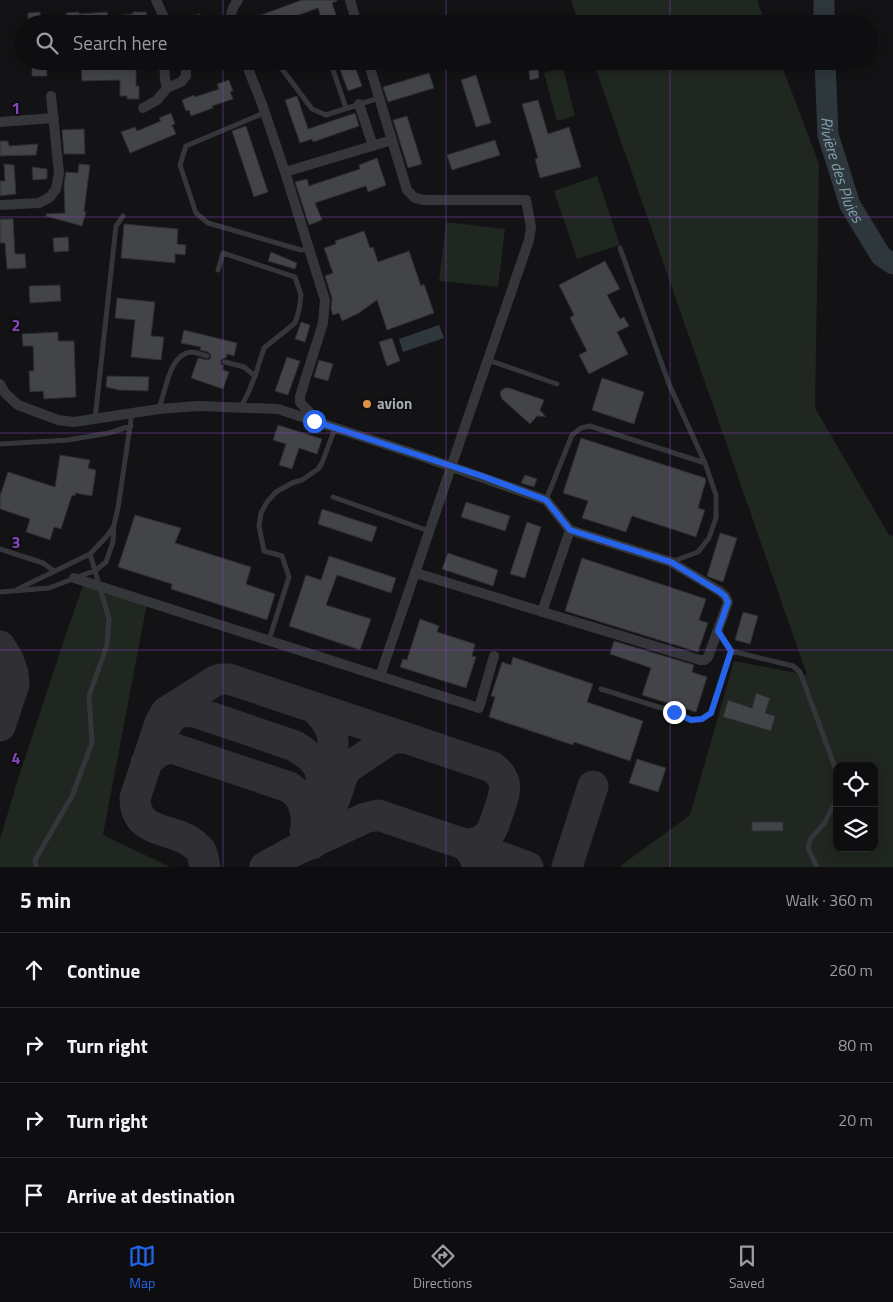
<!DOCTYPE html>
<html lang="en">
<head>
<meta charset="utf-8">
<style>
  :root { --surface:#0e0e10; --page:#1c1c1e; --text:#f1f3f6; --muted:#9b9c9f; --line:#2e2e30; --accent:#2563eb }
  body { margin:0; font-family:"Titillium Web",sans-serif; background:var(--page); color:var(--text) }
  .controls { position:absolute; right:15px; bottom:15px; display:grid; overflow:hidden; border-radius:10px; box-shadow:0 2px 12px #0003 }
  .controls button { width:45px; height:45px; display:grid; place-items:center; padding:0; border:0; border-bottom:1px solid var(--line); background:var(--surface); color:var(--text); font:25px sans-serif }
  .stop { position:absolute; width:15px; height:15px; margin:-11px; border:4px solid #2563eb; border-radius:50%; background:#fff }
  .stop.end { background:#2563eb; border-color:#fff; box-shadow:0 1px 5px #0008 }
  .list { margin:0; padding:0; list-style:none }
  h2 { display:flex; justify-content:space-between; align-items:center; height:65px; margin:0; padding:0 20px; font-size:21px }
  h2 small { font-size:16px; font-weight:400; color:var(--muted) }
  .list li { display:grid; grid-template-columns:32px 1fr auto; gap:15px; align-items:center; box-sizing:border-box; height:75px; padding:0 20px; border-top:1px solid var(--line) }
  .list b { display:block; font-size:19px; white-space:nowrap }
  .list em { font-size:16px; font-style:normal; color:var(--muted) }
  .icon { flex:none; width:28px; height:28px; fill:none; stroke:currentColor; stroke-width:2; stroke-linecap:round; stroke-linejoin:round }
  .map { position:relative; flex:none; width:893px; height:867px; overflow:hidden }
  .search { position:absolute; background:var(--surface); box-shadow:0 2px 12px #0003; left:15px; right:15px; top:15px; height:55px; display:flex; align-items:center; gap:12px; box-sizing:border-box; padding:0 18px; border-radius:28px; color:var(--muted); font-size:19px }
  .sheet { height:365px; background:var(--surface) }
  nav { display:flex; justify-content:space-around; align-items:center; box-sizing:border-box; height:70px; border-top:1px solid var(--line); background:var(--surface); font-size:14px; color:var(--muted) }
  nav a { display:grid; justify-items:center; gap:2px }
  nav .on { color:var(--accent) }
  .map>svg:first-child { display:block }
</style>
</head>
<body>
<div class="map">
<svg width="893" height="867" viewBox="0 0 893 867">
  <rect width="100%" height="100%" fill="#131315"/>
  <path fill="#202620" fill-rule="evenodd" d="M571 0H757L766 24H579Z
    M593 61H780L819 164 815 408 889 535 893 536V867H619L690 815 734 661 807 675ZM756 693 770 698 765 713 775 716 771 731 723 717 728 701 752 707ZM837 766H874V848H837Z
    M563 68 575 116 557 121 544 73Z
    M597 176 620 245 577 259 554 191Z
    M446 222 505 229 498 287 439 281Z
    M83 586 148 598 103 835 170 867H0V839L18 779 68 628Z"/>
  <path fill="#2e373c" d="M439 325 444 338 403 352 399 339Z"/>
  <g fill="none" stroke-linecap="round" stroke-linejoin="round">
    <g stroke="#2e373c" stroke-width="21">
      <path d="M824 0V24"/>
      <path id="s1" d="M825 61 828 135 850 205 881 256 893 264"/>
    </g>
    <path stroke="#303034" stroke-width="31" d="M0 646 8 659 13 673 14 684 0 726
      M313 707C345 734 332 755 320 789
      M167 724C175 711 181 711 195 712L295 746C307 754 322 763 321 780 321 785 319 791 318 796
      M146 763C155 754 160 749 172 748L289 787C293 790 298 794 301 799 306 809 308 822 305 832
      M312 844 324 830 343 775 346 769 389 740 396 738H406L492 767C512 781 504 796 497 816 495 821 493 830 489 834 483 842 474 844 464 844
      M464 844 528 867
      M205 867C204 862 203 856 201 851 201 851 196 846 196 846 175 825 136 838 135 798L160 723 166 712 215 681 221 679H229L406 738
      M265 867 292 852 365 818 378 815 464 844C472 851 476 856 477 867
      M567 867 593 786"/>
  </g>
  <path fill="#424447" stroke="#2d2e30" d="M302 0H337V1L332 3 339 24H323L318 8 274 24H239V23Z
    M40 12 41 24H28V13Z
    M79 12V14L107 12 108 17 133 14V12H146L147 23 67 24 66 13Z
    M200 14 203 24H176L175 22Z
    M32 61H46L47 76H32Z
    M81 61H134V67H136V86H139V99H127V96H120V80L82 81Z
    M337 61H353L362 86 348 91Z
    M538 69 539 78 530 80 529 71Z
    M429 73 434 88 388 102 383 87Z
    M476 75 491 123 476 127 461 80Z
    M229 80 233 91 230 92 233 99 212 106 213 108 191 116 189 110 186 111 182 100 194 95 195 97 219 89 217 84Z
    M297 96 308 129 355 113 359 126 313 142 312 139 300 143 285 100Z
    M538 100 548 134 569 127 581 167 540 178 535 159 538 158 522 104Z
    M171 113 175 124 172 125 176 134 130 153 121 132 135 127 137 131 161 121 159 118Z
    M407 116 422 164 408 168 393 120Z
    M246 126 268 192 254 197 232 131Z
    M84 129 85 154H64L62 130Z
    M495 140 500 155 452 170 447 155Z
    M0 141H8L9 146 38 144 36 155 0 156Z
    M377 158 386 185 368 192 366 186 315 203 322 220 309 225 295 182 307 179 309 186 360 169 359 165Z
    M4 164 14 165 16 194 0 196V181H5Z
    M79 164 90 165 84 211 86 212 82 226 46 216V214L65 213 64 184 66 172 78 173Z
    M32 167 47 169V179L33 180Z
    M0 219H13L15 254H25L26 268 7 269 5 243H0Z
    M124 224 178 229 177 244 186 245 185 255 175 254V263L121 258Z
    M364 231 370 248 373 247 378 262 409 251 421 286 424 284 434 313 387 330 377 300 359 313 342 321 339 313 333 315 331 309 332 298 325 276 333 273 324 248 336 244 335 241Z
    M68 237 69 251 54 252 53 238Z
    M271 252 297 263 295 269 268 261Z
    M605 261 620 289 607 295 620 319 624 317 629 326 617 332 628 354 589 374 579 355 587 351 570 318 574 315 559 285Z
    M60 285 61 301 30 303 29 286Z
    M117 298 155 302 151 336 164 337 161 360 131 357 135 320 115 318Z
    M301 322 310 325 305 342 295 339Z
    M184 330 237 343 234 356 227 354 226 358H223L221 360V364L223 366 222 370 229 372 223 389 191 378 198 358 208 360 210 359 211 355 208 352 200 350 201 347 181 343Z
    M58 332V341H74L76 397 44 399 43 391 30 392 29 371H34L33 346H23L22 334Z
    M392 338 400 361 387 366 379 342Z
    M287 357 300 361 288 395 275 391Z
    M319 360 333 364 328 381 314 377Z
    M107 376 149 377 148 391 119 390 106 387Z
    M602 378 644 392 634 424 592 410Z
    M505 388H509L544 400 540 410 546 417 537 416 530 424 502 399 500 393 501 391Z
    M278 425 322 439 317 454 299 448 292 469 279 465 286 444 273 440Z
    M581 438 705 478 706 480 698 508 705 510 696 537 632 516 626 532 582 518 588 501 563 493Z
    M60 455 90 460 88 468 96 470 92 496 75 493V496L72 495 61 529 54 527 50 540 26 532 30 519 0 509V496L8 472 55 487Z
    M525 475 537 479 534 487 521 483Z
    M466 502 510 516 505 531 461 517Z
    M322 509 377 527 372 542 318 524Z
    M135 515 181 528 175 543 251 567 246 584 275 594 267 620 171 589 172 584 118 567Z
    M527 522 541 527 525 578 510 574Z
    M720 533 737 538 723 582 714 579 707 576Z
    M448 553 498 570 493 586 442 569Z
    M329 556 396 578 391 593 337 575 326 605 371 619 360 650 289 626 306 575 321 580Z
    M582 558 706 599 699 620 708 623 698 652 565 611Z
    M743 612 758 616 750 644 735 640Z
    M420 619 439 626 437 632 475 644 472 656 476 657 466 688 400 667 403 659 407 660Z
    M614 641 694 665 692 672 707 677 696 712 642 695 651 668 610 654Z
    M513 657 593 684 587 702 643 721 630 761 574 742 573 745 489 717 495 697 491 696 502 662 511 665Z
    M756 693 770 698 765 713 775 716 771 731 723 717 728 700 752 708Z
    M637 759 666 768 658 792 629 783Z
    M752 822H783V831H752Z"/>
  <g fill="none" stroke-linecap="round" stroke-linejoin="round">
    <path stroke="#353639" stroke-width="5" d="M299 24 302 23 313 22 314 24
      M276 61 312 109 326 115 379 98
      M330 61 346 108
      M264 113 186 146 180 165 196 213 208 223 301 250 309 249
      M620 248 669 384 705 463
      M218 270 223 253 295 277 301 295 299 310 295 323 264 348 255 376
      M488 360 557 384
      M225 362 244 367 255 376 249 391 241 407
      M159 408C166 391 169 354 191 352 196 352 202 355 207 356
      M95 419 116 226 123 216
      M0 444 68 440 109 433 131 426
      M333 497 429 531
      M546 500 572 435 581 428 590 426 705 463 716 495V518L709 538 698 552 671 562
      M0 549 43 563 54 571
      M18 589 90 554 107 536 114 526
      M0 592 49 588 96 570 106 562 113 542 114 525 118 508 132 413
      M718 631 731 651 793 666 800 672 836 770 837 776
      M269 640 289 577 282 556 264 551 259 526 261 513 267 502 276 492 292 483 302 480 318 469 322 463 335 428
      M601 689 674 712 691 720 702 719 711 713 731 651
      M36 867 35 860 72 796 92 743 89 696 107 645 109 619 90 554
      M817 867 808 848 811 838 824 824 834 804 837 794"/>
    <path stroke="#353639" stroke-width="10" d="M156 0 167 24
      M350 0 357 24
      M231 24C230 14 232 8 238 0
      M164 61 165 80 167 88
      M245 61 262 104 285 172 325 300 323 323 300 396V402C305 409 313 413 314 421
      M368 61 407 190 415 198 424 200H526L531 227 529 240 462 435 380 676
      M359 104 373 146
      M143 108 157 100 167 88 181 82 186 76V69L183 61
      M0 122 54 118
      M285 172 392 140
      M0 205 39 203 50 197 56 189 59 173 51 96
      M0 384 5 393 18 405 58 420 74 422 159 409 198 406 278 409 418 455 546 500 570 530 671 562 721 592 725 596 728 602 708 657 705 660H700L416 573
      M74 578 479 708 494 656
      M542 612 570 530"/>
  </g>
  <g fill="none" stroke-linecap="round" stroke-linejoin="round">
    <path stroke="#2563eb" stroke-width="6" d="M314 421 482 476 546 500 570 530 671 562 720 592 725 596 728 602 718 631 731 651 711 713 702 719 691 720 674 712"/>
  </g>
  <path fill="none" stroke="#8446bd" stroke-width="1" stroke-opacity="0.55" d="M223 0V24M446 0V24M670 0V24M223 61V867M446 61V867M670 61V867M0 217H893M0 433H893M0 650H893"/>
  <circle fill="#dc9244" stroke="#0e0e10" stroke-width="2" cx="367" cy="404" r="5"/>
  <g text-anchor="middle" stroke-width="4" stroke-linejoin="round" paint-order="stroke">
    <g font-size="15" font-weight="bold" fill="#a6acb3" stroke="#0e0e10" text-anchor="start">
      <text x="377" y="409">avion</text>
    </g>
    <g font-size="16" font-style="italic" fill="#819eab" stroke="#0e0e10">
      <text dy="6" stroke="none"><textPath href="#s1" startOffset="111">Rivière des Pluies</textPath></text>
    </g>
  </g>
  <g font-size="16" text-anchor="middle" font-weight="bold" fill="#8446bd" stroke="#0e0e10" stroke-width="4" stroke-linejoin="round" paint-order="stroke">
    <text x="16" y="114">1</text>
    <text x="16" y="331">2</text>
    <text x="16" y="548">3</text>
    <text x="16" y="764">4</text>
  </g>
</svg>
<div class="controls">
<button><svg class="icon" aria-label="locate" viewBox="0 0 24 24"><circle cx="12" cy="12" r="6"/><path d="M12 2v4M12 18v4M2 12h4M18 12h4"/></svg></button>
<button><svg class="icon" aria-label="layers" viewBox="0 0 24 24"><path d="M12 4l9 5-9 5-9-5zM3 14l9 5 9-5"/></svg></button>
</div>
<div class="stop" style="left:314px;top:421px"></div>
<div class="stop end" style="left:674px;top:712px"></div>
<div class="search"><svg class="icon" aria-label="search" viewBox="0 0 24 24"><circle cx="10" cy="10" r="6"/><path d="M15 15l6 6"/></svg>Search here</div>
</div>
<section class="sheet">
<h2>5 min<small>Walk · 360 m</small></h2>
<ul class="list">
<li><svg class="icon" aria-label="ahead" viewBox="0 0 24 24"><path d="M12 20V5M6 11l6-6 6 6"/></svg><div><b>Continue</b></div><em>260 m</em></li>
<li><svg class="icon" aria-label="right" viewBox="0 0 24 24"><path d="M7 20v-9h11M14 6l5 5-5 5"/></svg><div><b>Turn right</b></div><em>80 m</em></li>
<li><svg class="icon" aria-label="right" viewBox="0 0 24 24"><path d="M7 20v-9h11M14 6l5 5-5 5"/></svg><div><b>Turn right</b></div><em>20 m</em></li>
<li><svg class="icon" aria-label="arrive" viewBox="0 0 24 24"><path d="M6 21V4h12l-3 4 3 4H6"/></svg><div><b>Arrive at destination</b></div></li>
</ul>
</section>
<nav>
<a class="on"><svg class="icon" aria-label="map" viewBox="0 0 24 24"><path d="M3 6l6-2 6 2 6-2v14l-6 2-6-2-6 2zM9 4v14M15 6v14"/></svg>Map</a>
<a><svg class="icon" aria-label="directions" viewBox="0 0 24 24"><path d="M12 3l9 9-9 9-9-9zM9 14v-3h6M13 9l2 2-2 2"/></svg>Directions</a>
<a><svg class="icon" aria-label="saved" viewBox="0 0 24 24"><path d="M7 4h10v16l-5-4-5 4z"/></svg>Saved</a>
</nav>
</body>
</html>
